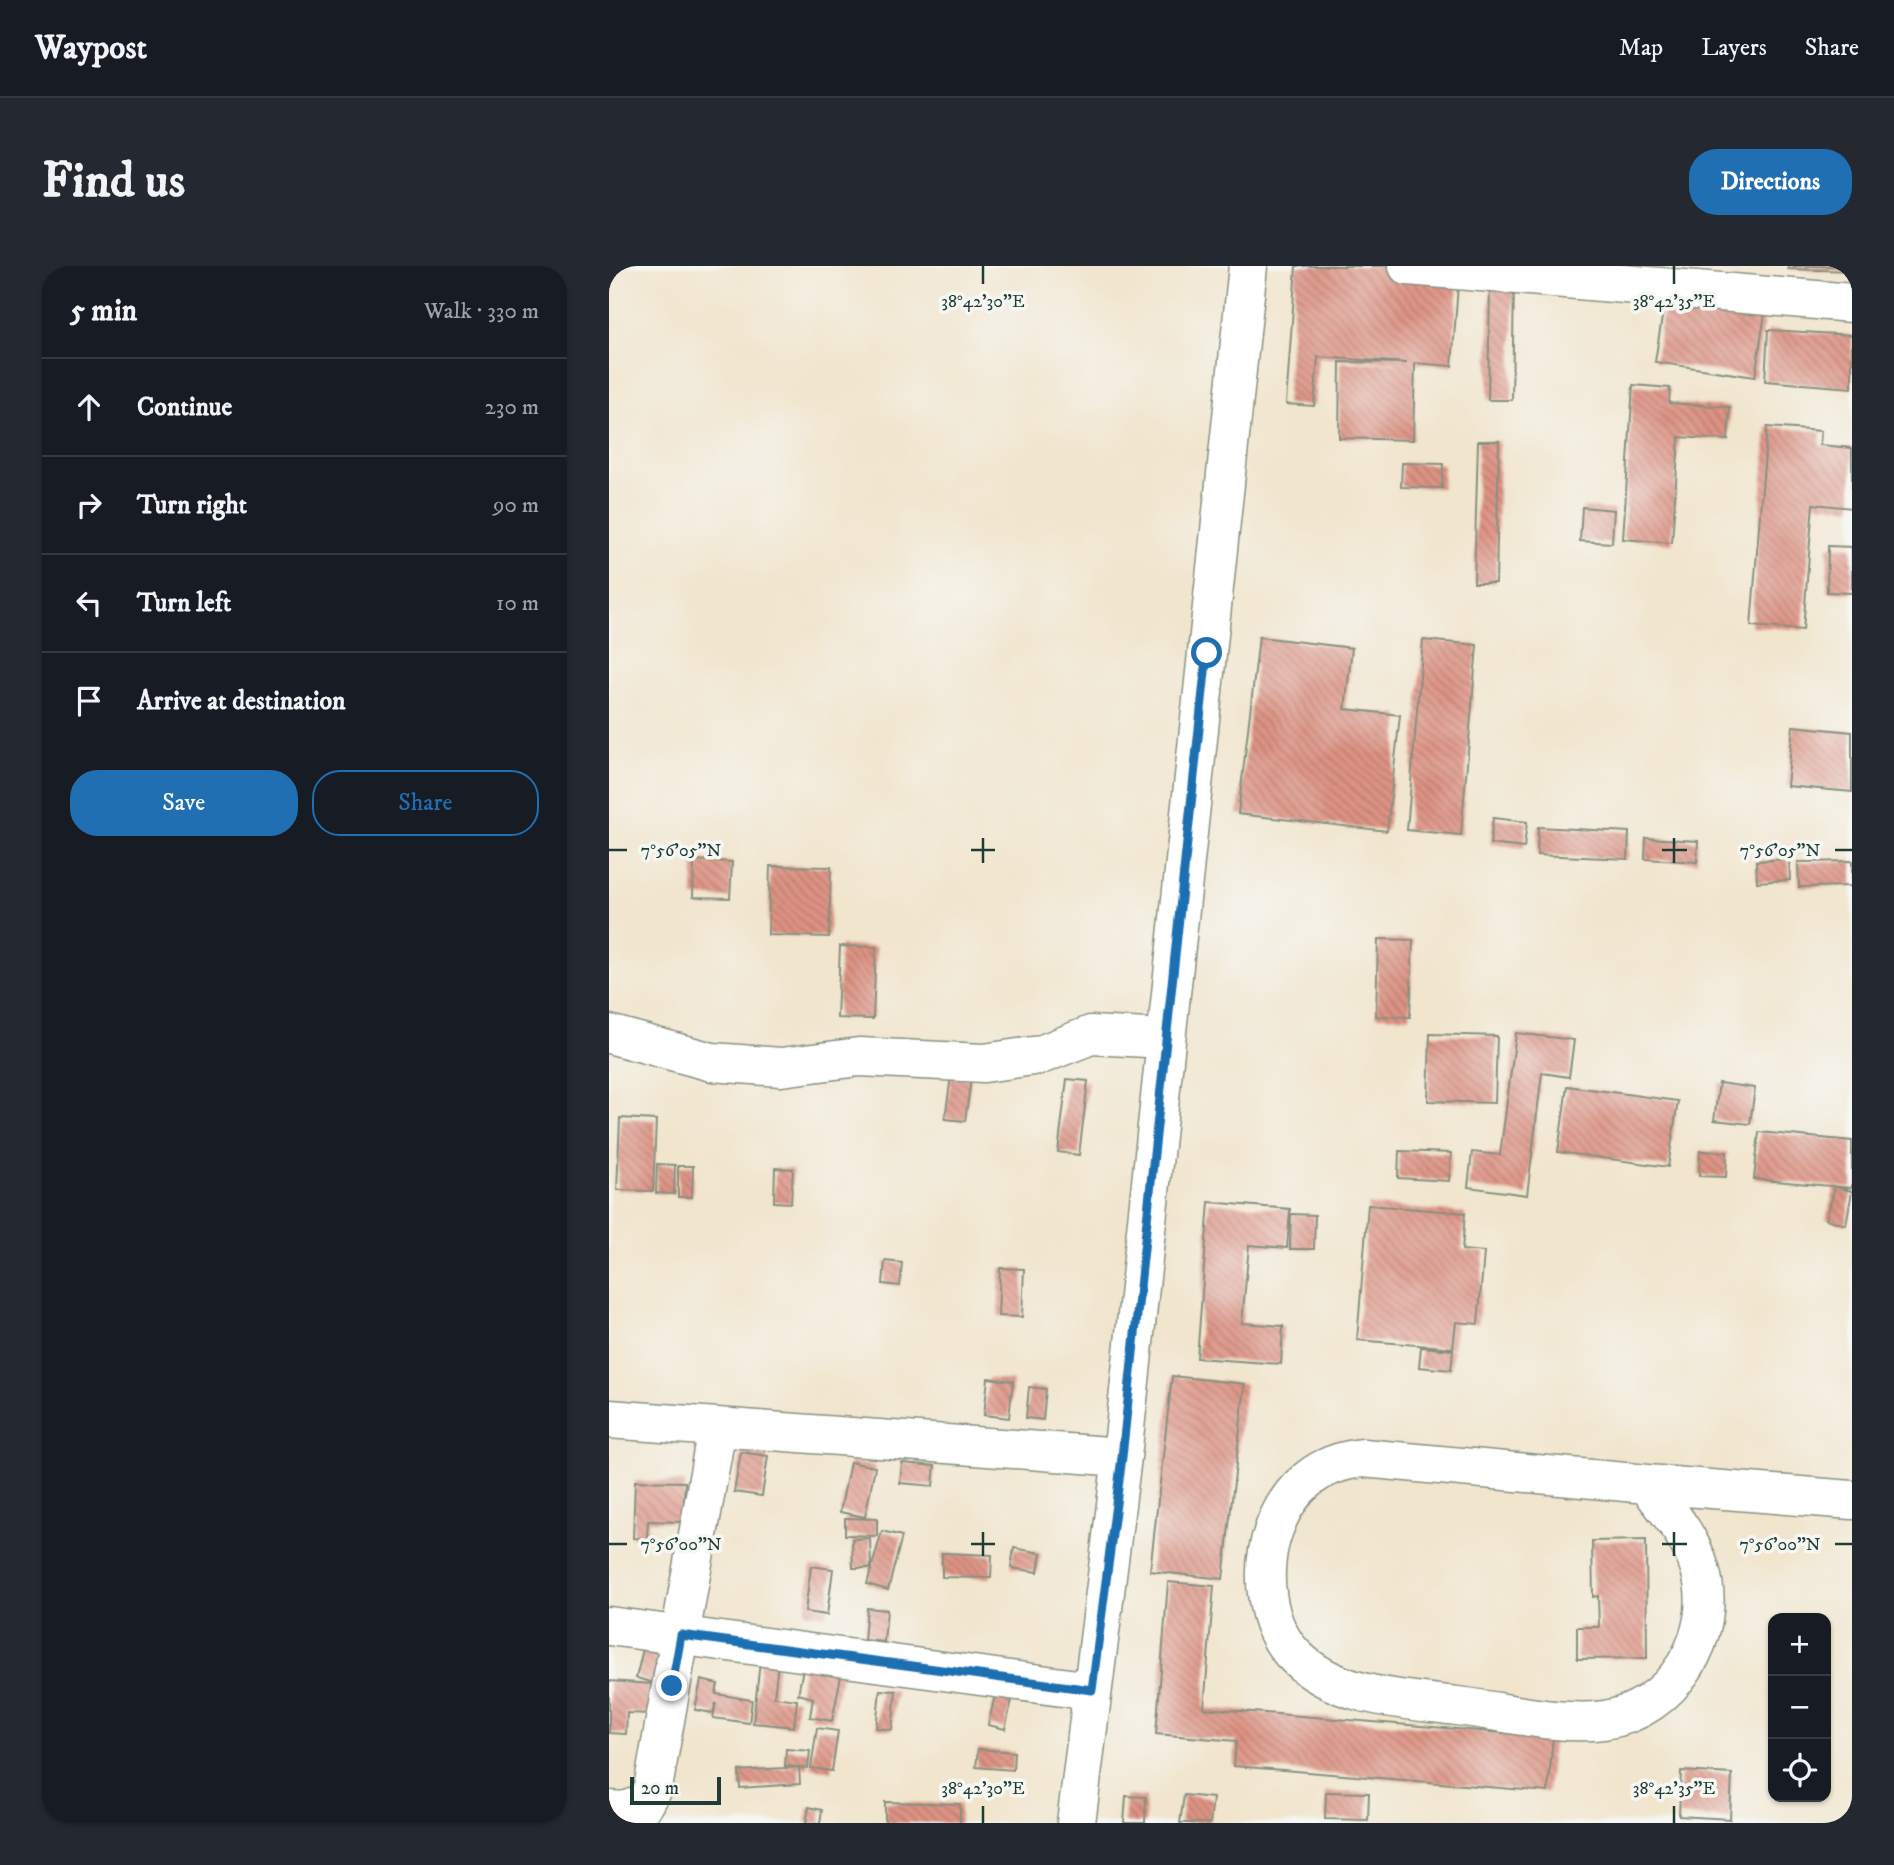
<!DOCTYPE html>
<html lang="en">
<head>
<meta charset="utf-8">
<style>
  :root { --surface:#171b24; --page:#242831; --text:#f1f3f6; --muted:#9ea1a6; --line:#363941; --accent:#1f6fb2 }
  body { margin:0; font-family:"IM FELL DW Pica",serif; background:var(--page); color:var(--text) }
  .controls { position:absolute; right:21px; bottom:21px; display:grid; overflow:hidden; border-radius:14px; box-shadow:0 2px 5px #0004 }
  .controls button { width:63px; height:63px; display:grid; place-items:center; padding:0; border:0; border-bottom:2px solid var(--line); background:var(--surface); color:var(--text); font:35px sans-serif }
  .scale { position:absolute; left:21px; bottom:18px; width:91px; box-sizing:border-box; padding-left:7px; border:4px solid #1f3d34; border-top:0; font-size:19px; line-height:24px; white-space:nowrap; color:#1f3d34; -webkit-text-stroke:5px #f6f6f2; paint-order:stroke }
  .stop { position:absolute; width:21px; height:21px; margin:-16px; border:5px solid #1f6fb2; border-radius:50%; background:#fff }
  .stop.end { background:#1f6fb2; border-color:#fff; box-shadow:0 2px 7px #0008 }
  .list { margin:0; padding:0; list-style:none }
  h2 { display:flex; justify-content:space-between; align-items:center; height:91px; margin:0; padding:0 28px; font-size:30px }
  h2 small { font-size:23px; font-weight:400; color:var(--muted) }
  .list li { display:grid; grid-template-columns:46px 1fr auto; gap:21px; align-items:center; box-sizing:border-box; height:98px; padding:0 28px; border-top:2px solid var(--line) }
  .list b { display:block; font-size:26px; white-space:nowrap }
  .list em { font-size:23px; font-style:normal; color:var(--muted) }
  .actions { display:flex; gap:14px; padding:21px 28px }
  .actions a { flex:1; padding:16px 0; border:2px solid var(--accent); border-radius:28px; text-align:center; font-size:24px; color:var(--accent) }
  .actions .main { background:var(--accent); color:#fff }
  .icon { flex:none; width:38px; height:38px; fill:none; stroke:currentColor; stroke-width:2; stroke-linecap:round; stroke-linejoin:round }
  .map { position:relative; flex:none; width:1243px; height:1557px; overflow:hidden; border-radius:28px }
  header { display:flex; align-items:center; gap:42px; box-sizing:border-box; height:98px; padding:0 35px; background:var(--surface); border-bottom:2px solid var(--line) }
  header strong { font-size:33px }
  nav { display:flex; gap:38px; margin-inline-start:auto; font-size:24px }
  .intro { display:flex; align-items:center; justify-content:space-between; box-sizing:border-box; height:168px; padding:0 42px }
  h1 { margin:0; font-size:49px }
  .button { padding:18px 32px; border-radius:28px; background:var(--accent); color:#fff; font-size:24px; font-weight:700 }
  main { display:flex; gap:42px; padding:0 42px }
  aside { flex:1; background:var(--surface); border-radius:28px; box-shadow:0 2px 5px #0004 }
  .map>svg:first-child { display:block }
</style>
</head>
<body>
<header>
<strong>Waypost</strong>
<nav><a>Map</a><a>Layers</a><a>Share</a></nav>
</header>
<div class="intro"><h1>Find us</h1><a class="button">Directions</a></div>
<main>
<aside>
<h2>5 min<small>Walk · 330 m</small></h2>
<ul class="list">
<li><svg class="icon" aria-label="ahead" viewBox="0 0 24 24"><path d="M12 20V5M6 11l6-6 6 6"/></svg><div><b>Continue</b></div><em>230 m</em></li>
<li><svg class="icon" aria-label="right" viewBox="0 0 24 24"><path d="M7 20v-9h11M14 6l5 5-5 5"/></svg><div><b>Turn right</b></div><em>90 m</em></li>
<li><svg class="icon" aria-label="left" viewBox="0 0 24 24"><path d="M17 20v-9H6M10 6l-5 5 5 5"/></svg><div><b>Turn left</b></div><em>10 m</em></li>
<li><svg class="icon" aria-label="arrive" viewBox="0 0 24 24"><path d="M6 21V4h12l-3 4 3 4H6"/></svg><div><b>Arrive at destination</b></div></li>
</ul>
<div class="actions"><a class="main">Save</a><a>Share</a></div>
</aside>
<div class="map">
<svg width="1243" height="1557" viewBox="0 0 1243 1557">
  <defs>
    <pattern id="building-back-hatch" width="6" height="6" patternUnits="userSpaceOnUse" patternTransform="scale(1.75)"><rect width="6" height="6" fill="#de9384"/><path d="M-1 5l2 2M0 0l6 6M5-1l2 2" fill="none" stroke="#b3796d"/></pattern>
  </defs>
  <rect width="100%" height="100%" fill="#f6f6f2"/>
  <filter id="ink" filterUnits="userSpaceOnUse"><feTurbulence type="fractalNoise" baseFrequency=".0143" numOctaves="2"/><feDisplacementMap in="SourceGraphic" scale="14" xChannelSelector="R" yChannelSelector="G"/><feConvolveMatrix kernelMatrix="1 2 1 2 8 2 1 2 1" color-interpolation-filters="sRGB"/></filter>
  <filter id="wash" filterUnits="userSpaceOnUse"><feTurbulence type="fractalNoise" baseFrequency=".00686" numOctaves="4" result="noise"/><feDisplacementMap in="SourceGraphic" scale="28" xChannelSelector="R" yChannelSelector="G"/><feGaussianBlur stdDeviation="1.57" result="paint"/><feColorMatrix in="noise" values="0 0 0 0 0 0 0 0 0 0 0 0 0 0 0 0 0 1.4 0 .05"/><feComposite in="paint" operator="in"/></filter>
  <g filter="url(#wash)">
    <rect width="100%" height="100%" fill="#f1e5cd"/>
    <g id="blocks">
      <path fill="url(#building-back-hatch)" d="M687 0H778L850 5 843 100 806 97 804 174 730 172 731 96 798 97 709 91 705 140 677 138Z
        M1180 0H1243V5L1179 3Z
        M881 18 905 19 903 134H879Z
        M1056 32 1156 47 1146 111 1046 96Z
        M1159 64 1243 69V122L1156 115Z
        M1024 119 1061 122 1060 137 1121 141 1119 174 1070 171 1063 277 1014 273Z
        M1158 161 1212 165 1211 179 1243 182V242L1204 238 1194 364 1142 360Z
        M869 175H890L887 317H865Z
        M793 197 834 198 833 222 792 221Z
        M973 241 1005 244 1003 277 971 275Z
        M1219 280 1243 281V327L1218 326Z
        M650 371 743 382 736 443 791 449 778 565 629 548Z
        M814 374 868 379 852 569 798 564Z
        M1184 460 1243 466V526L1178 520Z
        M884 552 918 556 915 582 881 578Z
        M929 561 1020 566 1019 593 928 589Z
        M1037 572 1089 575 1088 596 1036 593Z
        M1180 593 1181 614 1148 616 1147 595Z
        M85 594 123 596 121 632 84 631Z
        M1243 595V620L1190 621 1189 596Z
        M161 600 222 601 220 671 159 669Z
        M769 673 804 674 801 751 767 750Z
        M231 680 267 681 264 753 228 752Z
        M907 767 965 774 960 811 933 807 918 929 859 921 863 886 891 889Z
        M821 768 888 770 886 837 819 835Z
        M342 810 362 813 356 855 336 853Z
        M458 813 479 815 470 889 449 886Z
        M1110 817 1146 822 1141 858 1105 854Z
        M958 820 1069 835 1059 901 949 886Z
        M11 852 47 854 44 925 8 924Z
        M1150 866 1243 875V922L1145 913Z
        M790 885 842 887 840 915 789 912Z
        M1091 885 1118 886 1117 911 1090 910Z
        M48 898 66 899 65 928 47 927Z
        M69 900H84L83 931H69Z
        M166 902 184 903 182 937 165 936Z
        M1226 921 1243 925 1237 959 1217 953Z
        M600 936 681 943 678 982 640 979 633 1057 674 1060 672 1098 588 1092Z
        M759 939 856 947 853 984 875 986 869 1058 847 1056 844 1082 748 1074Z
        M682 948 706 949 705 983H681Z
        M276 995 293 997 291 1020 274 1018Z
        M391 1002 415 1003 413 1051 389 1050Z
        M812 1081 844 1084 842 1104 810 1101Z
        M563 1110 636 1118 614 1313 541 1305Z
        M379 1112 404 1115 400 1152 375 1149Z
        M420 1121 437 1123 434 1154 417 1152Z
        M132 1186 159 1190 153 1230 125 1226Z
        M241 1196 266 1201 256 1251 231 1246Z
        M293 1197 326 1200 324 1220 291 1217Z
        M26 1215 76 1216 74 1256 39 1255 38 1273 24 1272Z
        M236 1252 268 1253V1270L236 1269Z
        M273 1265 293 1270 279 1324 258 1318Z
        M261 1272 262 1302H244L243 1273Z
        M1037 1274 1038 1392 968 1393V1361H990L989 1330 984 1331 983 1275Z
        M405 1282 432 1287 429 1306 402 1302Z
        M333 1287 383 1289 382 1312 333 1311Z
        M202 1300 224 1303 218 1349 196 1346Z
        M559 1316 605 1320 595 1442 944 1471 939 1526 625 1500 627 1475 547 1468Z
        M258 1342 278 1344 275 1376 255 1374Z
        M35 1379 54 1384 46 1417 27 1412Z
        M152 1387 170 1389 165 1431 188 1434 185 1461 144 1457Z
        M196 1393 234 1400 223 1455 201 1451 204 1432 189 1428Z
        M390 1413 407 1417 396 1463 379 1459Z
        M92 1414 109 1418 107 1428 143 1434 140 1457 104 1452 107 1437 104 1447 86 1444Z
        M0 1415 43 1418 42 1448 18 1447 17 1468 0 1467Z
        M271 1424 287 1425 283 1464 267 1462Z
        M208 1462 229 1465 223 1505 202 1502Z
        M177 1483 201 1485 199 1502 176 1500Z
        M369 1483 405 1486 404 1504 367 1501Z
        M190 1501 191 1518 131 1522 130 1505Z
        M1072 1505 1123 1508 1121 1553 1070 1550Z
        M717 1526 760 1527 759 1554 716 1553Z
        M575 1529 604 1532 601 1557H571Z
        M517 1530 537 1531 536 1557H515Z
        M276 1536 351 1538V1557H276Z
        M200 1541 213 1544 211 1557H197Z"/>
    </g>
  </g>
  <g filter="url(#ink)">
    <use href="#blocks" fill-opacity="0" stroke="#889180" stroke-width="2"/>
    <g fill="none" stroke-linecap="round" stroke-linejoin="round">
      <defs>
        <path id="minor" d="M799 0 1243 37
          M0 768 103 796 172 801 250 791 375 797 431 789 482 769 557 773
          M0 1153 513 1191
          M754 1192 1038 1218C1059 1245 1081 1270 1091 1303 1111 1369 1063 1445 995 1454 950 1460 893 1445 848 1440 795 1433 729 1432 688 1392 655 1361 650 1304 665 1263 680 1221 711 1196 754 1192Z
          M1038 1218 1243 1234
          M0 1360 483 1425
          M0 1544 16 1545 36 1537 44 1522 108 1162
          M467 1557 513 1191 639 0"/>
      </defs>
      <use href="#minor" stroke="#889180" stroke-width="41"/>
      <use href="#minor" stroke="#fff" stroke-width="38"/>
    </g>
  </g>
  <g fill="none" stroke-linecap="round" stroke-linejoin="round" filter="url(#ink)">
    <path stroke="#1f6fb2" stroke-width="9" d="M63 1420 72 1369 483 1424 513 1191 598 387"/>
  </g>
  <path fill="none" stroke="#1f3d34" stroke-width="2.5" d="M374 0V18M1065 0V18M374 572V597M1065 572V597M0 584H18M362 584H386M1053 584H1078M1226 584H1243M374 1266V1290M1065 1266V1290M0 1278H18M362 1278H386M1053 1278H1078M1226 1278H1243M374 1540V1557M1065 1540V1557"/>
  <g font-size="18" text-anchor="middle" fill="#1f3d34" stroke="#f6f6f2" stroke-width="7" stroke-linejoin="round" paint-order="stroke">
    <text x="374" y="41">38°42'30"E</text>
    <text x="1065" y="41">38°42'35"E</text>
    <text x="72" y="590">7°56'05"N</text>
    <text x="1171" y="590">7°56'05"N</text>
    <text x="72" y="1284">7°56'00"N</text>
    <text x="1171" y="1284">7°56'00"N</text>
    <text x="374" y="1528">38°42'30"E</text>
    <text x="1065" y="1528">38°42'35"E</text>
  </g>
</svg>
<div class="controls">
<button>+</button>
<button>−</button>
<button><svg class="icon" aria-label="locate" viewBox="0 0 24 24"><circle cx="12" cy="12" r="6"/><path d="M12 2v4M12 18v4M2 12h4M18 12h4"/></svg></button>
</div>
<div class="scale">20 m</div>
<div class="stop" style="left:598px;top:387px"></div>
<div class="stop end" style="left:63px;top:1420px"></div>
</div>
</main>
</body>
</html>
